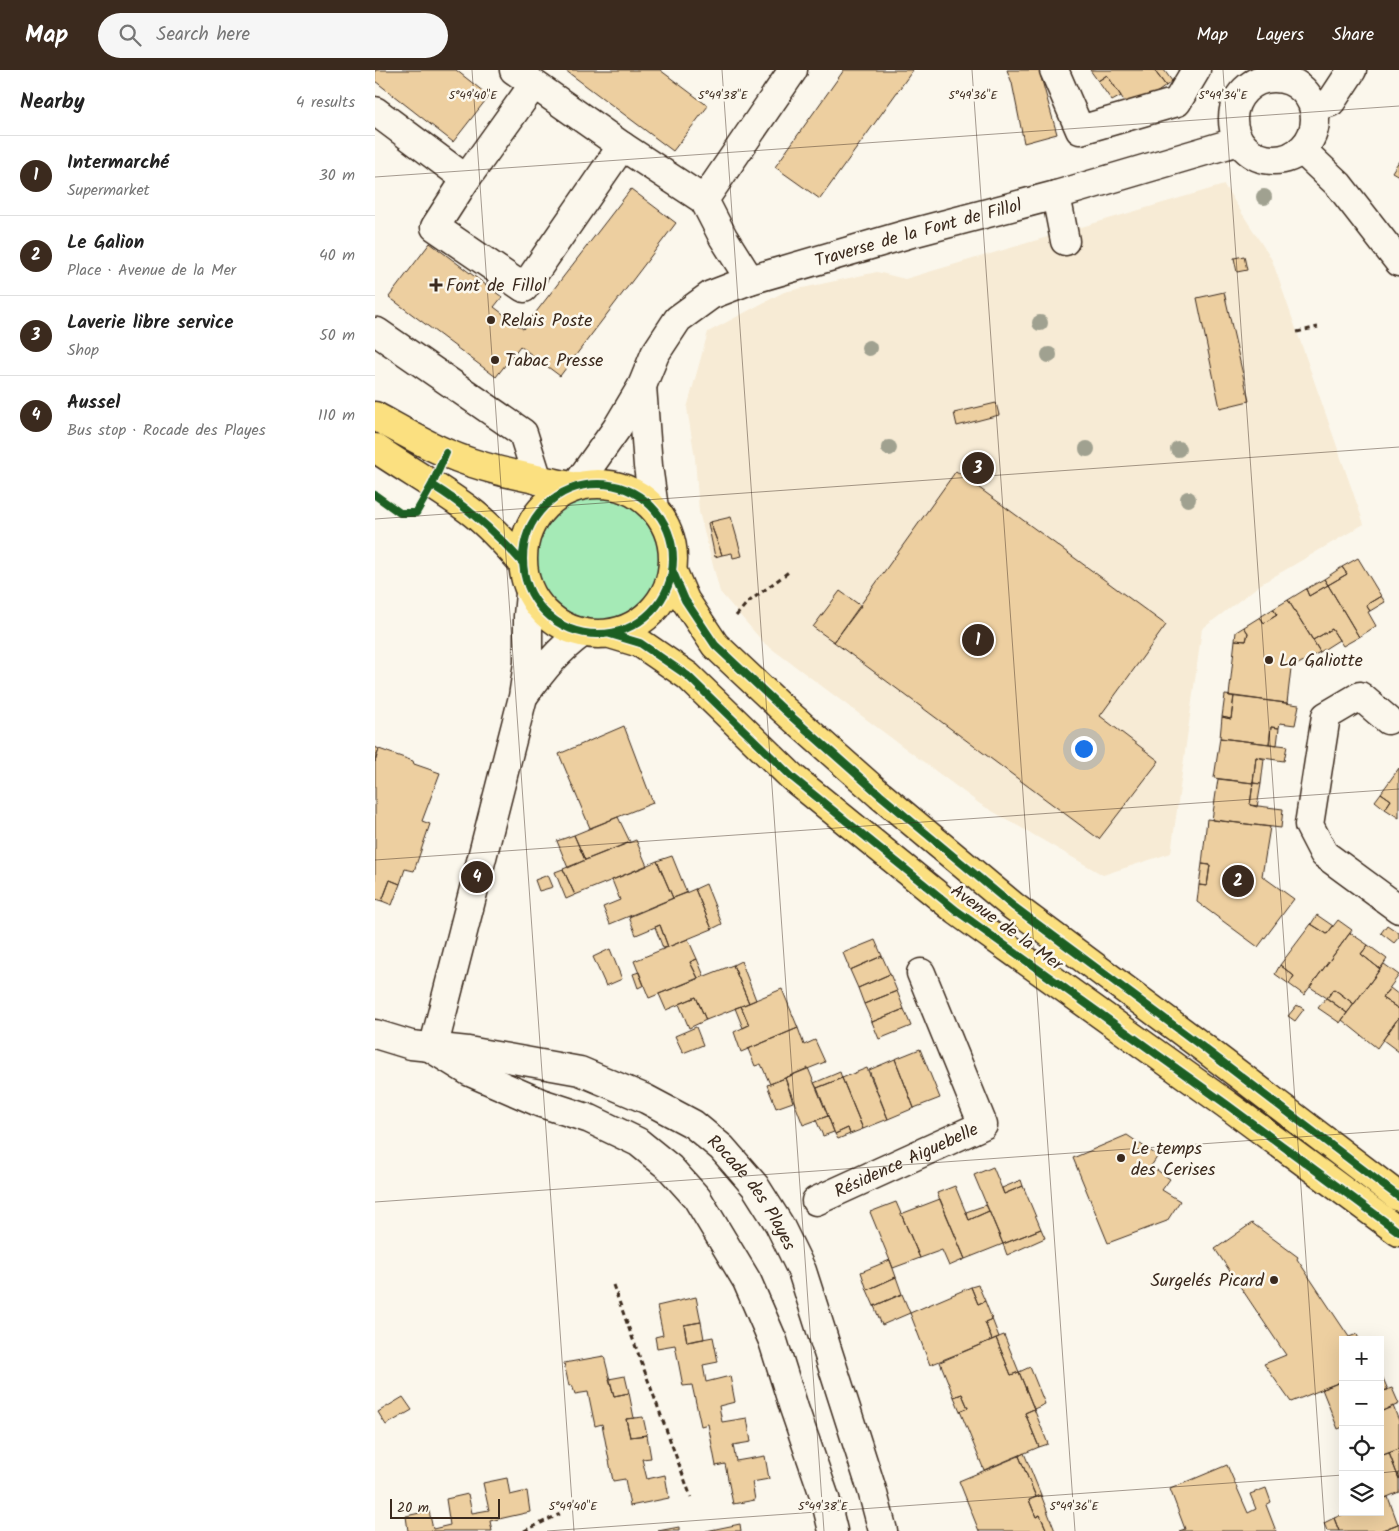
<!DOCTYPE html>
<html lang="en">
<head>
<meta charset="utf-8">
<style>
  :root { --surface:#fff; --page:#f6f6f6; --text:#222; --muted:#767676; --line:#e0e0e0; --accent:#3b2a1e }
  body { margin:0; font-family:Kalam,sans-serif; background:var(--page); color:var(--text) }
  .controls { position:absolute; right:15px; bottom:15px; display:grid; overflow:hidden; border-radius:0px; box-shadow:0 5px 20px #0002 }
  .controls button { width:45px; height:45px; display:grid; place-items:center; padding:0; border:0; border-bottom:1px solid var(--line); background:var(--surface); color:var(--text); font:25px sans-serif }
  .scale { position:absolute; left:15px; bottom:12px; width:110px; box-sizing:border-box; padding-left:5px; border:2px solid #3b2a1e; border-top:0; font-size:14px; line-height:18px; white-space:nowrap; color:#3b2a1e; -webkit-text-stroke:4px #fbf7ec; paint-order:stroke }
  .you { position:absolute; left:708px; top:678px; width:18px; height:18px; margin:-12px; border:4px solid #fff; border-radius:50%; background:#1a73e8; box-shadow:0 0 0 8px #1a73e833 }
  .badge { display:grid; place-items:center; width:32px; height:32px; border-radius:50%; background:var(--accent); color:#fff; font-size:16px; font-weight:700 }
  .pin { position:absolute; translate:-50% -50%; border:2px solid #fff; box-shadow:0 1px 5px #0006 }
  .list { margin:0; padding:0; list-style:none }
  h2 { display:flex; justify-content:space-between; align-items:center; height:65px; margin:0; padding:0 20px; font-size:21px }
  h2 small { font-size:16px; font-weight:400; color:var(--muted) }
  .list li { display:grid; grid-template-columns:32px 1fr auto; gap:15px; align-items:center; box-sizing:border-box; height:80px; padding:0 20px; border-top:1px solid var(--line) }
  .list b { display:block; font-size:19px; white-space:nowrap }
  .list p { margin:0; font-size:16px; white-space:nowrap; color:var(--muted) }
  .list em { font-size:16px; font-style:normal; color:var(--muted) }
  .icon { flex:none; width:28px; height:28px; fill:none; stroke:currentColor; stroke-width:2; stroke-linecap:round; stroke-linejoin:round }
  .map { position:relative; flex:none; width:1024px; height:1461px; overflow:hidden }
  header { display:flex; align-items:center; gap:30px; box-sizing:border-box; height:70px; padding:0 25px; background:var(--accent); color:#fff }
  header strong { font-size:24px }
  nav { display:flex; gap:28px; margin-inline-start:auto; font-size:18px }
  .search { width:350px; height:45px; background:var(--page); display:flex; align-items:center; gap:12px; box-sizing:border-box; padding:0 18px; border-radius:28px; color:var(--muted); font-size:19px }
  main { display:flex }
  aside { flex:1; background:var(--surface) }
  .map>svg:first-child { display:block }
</style>
</head>
<body>
<header>
<strong>Map</strong>
<div class="search"><svg class="icon" aria-label="search" viewBox="0 0 24 24"><circle cx="10" cy="10" r="6"/><path d="M15 15l6 6"/></svg>Search here</div>
<nav><a>Map</a><a>Layers</a><a>Share</a></nav>
</header>
<main>
<aside>
<h2>Nearby<small>4 results</small></h2>
<ul class="list">
<li><span class="badge">1</span><div><b>Intermarché</b><p>Supermarket</p></div><em>30 m</em></li>
<li><span class="badge">2</span><div><b>Le Galion</b><p>Place · Avenue de la Mer</p></div><em>40 m</em></li>
<li><span class="badge">3</span><div><b>Laverie libre service</b><p>Shop</p></div><em>50 m</em></li>
<li><span class="badge">4</span><div><b>Aussel</b><p>Bus stop · Rocade des Playes</p></div><em>110 m</em></li>
</ul>
</aside>
<div class="map">
<svg width="1024" height="1461" viewBox="0 0 1024 1461">
  <rect width="100%" height="100%" fill="#fbf7ec"/>
  <filter id="ink" filterUnits="userSpaceOnUse"><feTurbulence type="fractalNoise" baseFrequency=".02" numOctaves="2"/><feDisplacementMap in="SourceGraphic" scale="10" xChannelSelector="R" yChannelSelector="G"/><feConvolveMatrix kernelMatrix="1 2 1 2 8 2 1 2 1" color-interpolation-filters="sRGB"/></filter>
  <g filter="url(#ink)">
    <path fill="#f7ebd5" d="M849 115 897 190 989 454 886 514 827 559 796 783 728 805 605 734 389 573 345 522 324 442 320 388 312 338 333 262 409 222 502 202 530 209Z"/>
    <path fill="#a5eab6" stroke="#708a6a" d="M148 489a75 75 0 1 1 150 0a75 75 0 1 1-150 0Z"/>
    <path fill="#edcfa0" stroke="#3b2a1e" d="M0 0H81L114 26 78 72 0 11Z
      M190 0H285L333 36 298 81Z
      M469 0H538L445 129 400 97Z
      M632 0H664L682 64 649 73 637 13Z
      M715 0H779L791 16 756 41 732 5 723 11Z
      M779 0H789L797 11 791 16Z
      M732 5 746 26 737 31 723 11Z
      M1024 91V106L1017 102Z
      M256 119 301 153 185 306 145 276 121 307 14 227 55 173 127 227 119 237 148 259Z
      M869 186 872 200 862 202 859 188Z
      M849 222 874 331 845 338 822 228Z
      M621 333 624 345 582 356 579 343Z
      M581 401 791 555 725 646 784 691 724 769 459 572Z
      M356 447 367 486 358 488 357 483 347 485 335 452Z
      M335 452 345 479 347 485 340 487 333 453Z
      M983 488 1006 526 991 535 995 541 993 542 1001 556 984 567 953 515 972 504 967 497Z
      M967 497 972 504 953 515 949 509Z
      M949 509 953 515 934 526 931 519Z
      M953 515 984 567 968 576 957 559 938 570 913 530 931 519 934 526Z
      M465 521 486 536 459 572 438 557Z
      M1006 526 1010 532 995 541 991 535Z
      M913 530 945 582 916 598 912 633 854 626 860 570 871 571 873 563 869 557 885 547 889 553 902 545 898 539Z
      M898 539 902 545 889 553 885 547Z
      M869 557 873 563 871 571 860 570 861 562Z
      M957 559 964 570 945 582 938 570Z
      M850 625 859 626 856 649 847 647Z
      M859 626 924 635 920 655 905 653 904 658 896 657 894 674 845 668 847 647 856 649Z
      M249 656 278 733 215 758 184 684Z
      M896 657 904 658 902 675 894 674Z
      M845 668 912 676 909 691 881 687 878 713 839 708Z
      M0 677 4 679 0 692Z
      M4 679 38 691 39 694 65 703 47 751 55 754 39 801 30 799 25 814 15 810 7 831 0 829V692Z
      M881 687 889 689 886 714 878 713Z
      M1024 698V748L1010 739 1016 730 1006 723Z
      M843 709 878 713 875 735 908 739 906 758 837 750Z
      M878 713 886 714 882 737 875 735Z
      M1006 723 1016 730 1010 739 1000 731Z
      M243 747 255 772 210 790 199 765Z
      M832 749 895 757 887 806 919 829 883 877 822 832 824 815 832 816 835 795 827 794Z
      M199 765 210 790 193 798 182 771Z
      M261 770 272 796 200 825 188 799Z
      M297 786 312 823 298 828 282 791Z
      M282 791 298 828 235 854 228 837 245 830 237 810Z
      M827 794 835 795 832 816 824 815Z
      M188 799 200 825 191 829 180 802Z
      M173 805 178 817 164 821 160 810Z
      M15 810 25 814 17 835 7 831Z
      M331 814 347 854 337 859 320 819Z
      M320 819 337 859 293 877 285 855 261 865 254 847Z
      M942 845 958 856 952 864 936 854Z
      M963 850 977 860 929 925 914 914 919 906 905 895 936 854 952 864Z
      M285 855 293 877 288 878 280 857Z
      M1012 855 1024 863V867L1019 873 1006 863Z
      M975 863 993 875 986 884 1005 899 979 934 959 919 952 928 935 917Z
      M313 869 322 889 315 892 323 908 274 928 259 891Z
      M500 870 507 886 475 900 468 883Z
      M993 875 1012 889 1005 899 986 884Z
      M235 879 247 909 231 916 218 887Z
      M507 886 515 904 483 918 475 900Z
      M322 889 329 906 323 908 315 892Z
      M366 891 381 930 374 933 358 895Z
      M1009 894 1024 905 1007 928 1024 939V947L1002 978 967 950Z
      M358 895 374 933 331 950 321 927 291 940 284 924Z
      M905 895 919 906 914 914 900 904Z
      M264 902 269 915 263 918 258 904Z
      M515 904 522 921 489 934 483 918Z
      M1015 918 1024 925V939L1007 928Z
      M407 919 423 958 366 982 359 962 374 955 366 936Z
      M959 919 979 934 972 943 952 928Z
      M522 921 529 939 497 952 489 934Z
      M321 927 331 950 314 958 304 934Z
      M951 928 972 943 965 953 943 938Z
      M922 935 929 939 920 951 913 946Z
      M366 936 374 955 368 958 360 938Z
      M529 939 536 956 504 969 497 952Z
      M1024 947V982L1008 970Z
      M321 957 328 975 308 983 300 966Z
      M423 958 429 975 440 970 450 992 395 1014 386 994 380 996 373 979Z
      M545 979 565 1028 539 1038 520 989Z
      M520 989 539 1038 513 1049 494 1000Z
      M433 998 453 1046 428 1055 410 1008Z
      M492 998 513 1049 488 1059 467 1008Z
      M465 1002 467 1008 442 1018 439 1013Z
      M410 1008 418 1032 401 1038 392 1015Z
      M467 1008 488 1059 475 1064 473 1058 460 1064 442 1018Z
      M453 1046 459 1062 448 1066 441 1050Z
      M473 1058 475 1064 463 1069 460 1064Z
      M752 1065 783 1086 776 1096 795 1109 787 1120 805 1131 792 1151 733 1173 698 1088Z
      M618 1097 629 1124 648 1116 666 1159 628 1174 599 1105Z
      M646 1110 648 1116 629 1124 627 1118Z
      M580 1116 594 1150 614 1141 628 1174 590 1189 562 1123Z
      M565 1129 590 1189 574 1196 567 1180 545 1188 526 1144Z
      M521 1132 545 1188 518 1198 495 1142Z
      M611 1135 614 1141 594 1150 591 1142Z
      M877 1153 923 1187 922 1189 974 1267 982 1264 984 1270H968V1311L916 1332 889 1294 911 1285 840 1179Z
      M666 1159 670 1168 632 1185 628 1174Z
      M515 1190 521 1207 492 1220 486 1202Z
      M521 1207 527 1224 499 1236 492 1220Z
      M603 1215 610 1231 603 1234 596 1217Z
      M596 1217 603 1234 610 1231 617 1249 610 1252 617 1270 555 1295 535 1243Z
      M527 1224 535 1243 507 1255 499 1236Z
      M321 1227 326 1252 309 1255 312 1272 338 1267 343 1292 328 1295 331 1312 355 1306 360 1332 344 1336 347 1352 372 1348 376 1372 358 1375 361 1391 390 1386 394 1409 377 1412 380 1430 358 1434 350 1394 341 1396 333 1354 326 1356 317 1315 308 1316 300 1275 282 1278 280 1267 288 1265 282 1236Z
      M617 1249 624 1267 617 1270 610 1252Z
      M326 1252 329 1269 312 1272 309 1255Z
      M629 1265 644 1302 636 1305 621 1268Z
      M621 1268 636 1305 644 1302 659 1339 650 1343 664 1377 609 1400 585 1341 593 1338 587 1324 579 1327 565 1292Z
      M229 1286 239 1326 254 1323 259 1348 251 1349 255 1367 272 1365 276 1388 267 1389 272 1409 290 1405 294 1428 255 1436 250 1409 238 1411 227 1354 220 1356 213 1322 200 1324 197 1315 194 1316 189 1293Z
      M655 1297 670 1334 659 1339 644 1302Z
      M1005 1301 1013 1320 1008 1321 1005 1315Z
      M250 1306 254 1323 239 1326 234 1309Z
      M968 1311V1357L963 1359 947 1319Z
      M1005 1315 1008 1321 1017 1318 1024 1334 1005 1342Z
      M587 1324 593 1338 585 1341 579 1327Z
      M28 1327 37 1340 11 1355 3 1342Z
      M1018 1336 1024 1351V1379L1005 1386V1342Z
      M659 1339 673 1374 664 1377 650 1343Z
      M268 1347 272 1365 255 1367 251 1349Z
      M1024 1379V1409L1014 1383Z
      M649 1383 666 1425 661 1427 644 1386Z
      M1014 1383 1024 1409V1422L1005 1430V1386Z
      M644 1386 661 1427 654 1430 661 1447 665 1445 672 1461H604L584 1411Z
      M852 1395 873 1443 881 1439 875 1424 891 1418 896 1432 891 1435 901 1461H804L810 1459 795 1419Z
      M132 1408 135 1425 152 1421 155 1442 115 1451 117 1461H33L31 1446 54 1441 58 1459 75 1455 71 1429 93 1424 97 1443 114 1440 108 1413Z
      M666 1425 680 1461H672L665 1445 661 1447 654 1430Z
      M1013 1427 1023 1454 1005 1461H964L959 1448 974 1442H1005V1430Z
      M959 1448 964 1461H952L949 1453Z
      M1024 1453V1461H1005L1023 1454Z
      M365 1454 366 1461H331Z
      M304 1457V1461H283Z"/>
    <g fill="none" stroke-linecap="round" stroke-linejoin="round">
      <defs>
        <g id="minor">
          <path d="M139 0 247 76 149 218 60 157 91 109 159 14"/>
          <path d="M679 0 705 60 802 32 821 0"/>
          <circle cx="899" cy="49" r="41"/>
          <path d="M939 38 956 32 977 0"/>
          <path d="M0 41 91 109"/>
          <path d="M247 76 329 130"/>
          <path d="M927 80 964 115 1024 192"/>
          <path d="M681 125 690 171"/>
          <path d="M375 210 348 167 329 130 418 0"/>
          <path d="M0 263 2 262 148 363 163 410"/>
          <path d="M267 316 273 396 279 438"/>
          <path id="s1" d="M200 417 242 358 267 316 280 284 303 249 336 225 375 210 533 164 681 125 864 71"/>
          <path d="M150 624C167 601 183 580 207 563"/>
          <path d="M1013 650 985 626 951 646 934 755 949 784 1024 839"/>
          <path id="s2" d="M0 964 36 975 93 981 205 1001 271 1029 318 1054 347 1078 380 1116 404 1154 427 1201 497 1420 508 1461"/>
          <path d="M58 979 148 627 153 593V546L155 523"/>
          <path d="M61 981 95 1002 166 1033 215 1049 263 1072 295 1098 322 1128 372 1211 398 1271 419 1338 450 1428 458 1461"/>
          <path id="s3" d="M441 1131 608 1055 546 903"/>
        </g>
        <path id="major" d="M0 346C24 359 47 373 71 383 112 401 157 408 200 417
          M0 378C32 400 67 419 98 443 116 457 132 475 147 492
          M148 489a75 75 0 1 1 150 0a75 75 0 1 1-150 0Z
          M298 502 310 530 340 575 409 640 505 725 638 836 821 972 1024 1127
          M235 564 265 573 313 606 417 707 582 841 851 1034 1024 1162"/>
      </defs>
      <use href="#minor" stroke="#3b2a1e" stroke-width="31"/>
      <use href="#major" stroke="#3b2a1e" stroke-width="31"/>
      <path stroke="#3b2a1e" stroke-width="3" stroke-dasharray="5 4" stroke-linecap="butt" d="M922 262 943 257
        M361 546 372 533 415 501
        M238 1215 316 1427
        M149 1461 185 1444"/>
      <use href="#minor" stroke="#fbf7ec" stroke-width="28"/>
      <use href="#major" stroke="#fbe080" stroke-width="28"/>
      <defs>
        <path id="cycleway" d="M148 489a75 75 0 1 1 150 0a75 75 0 1 1-150 0Z
          M57 415C92 436 120 462 147 492
          M0 425 25 443H41L57 415 71 383
          M298 502 310 530 340 575 409 640 505 725 638 836 821 972 1024 1127
          M235 564 265 573 313 606 417 707 582 841 851 1034 1024 1162"/>
      </defs>
      <use href="#cycleway" stroke="#fbf7ec" stroke-width="11"/>
      <use href="#cycleway" stroke="#1b5e20" stroke-width="8"/>
    </g>
    <g fill="#a0a190">
      <circle cx="889" cy="127" r="8"/>
      <circle cx="665" cy="253" r="8"/>
      <circle cx="494" cy="278" r="8"/>
      <circle cx="674" cy="285" r="8"/>
      <circle cx="514" cy="378" r="8"/>
      <circle cx="712" cy="379" r="8"/>
      <circle cx="803" cy="379" r="8"/>
      <circle cx="813" cy="429" r="8"/>
    </g>
  </g>
  <path fill="none" stroke="#3b2a1e" stroke-width="1" stroke-opacity="0.45" d="M97 0 199 1461M347 0 449 1461M597 0 700 1461M848 0 950 1461M0 107 1024 36M0 449 1024 377M0 790 1024 719M0 1132 1024 1060M1005 1403 1024 1401M172 1461 968 1405"/>
  <g fill="#3b2a1e" stroke="#fbf7ec" stroke-width="2">
    <path d="M58.5 207.5h5v5h5v5h-5v5h-5v-5h-5v-5h5z"/>
    <circle cx="116" cy="250" r="5"/>
    <circle cx="120" cy="290" r="5"/>
    <circle cx="894" cy="590" r="5"/>
    <circle cx="746" cy="1088" r="5"/>
    <circle cx="899" cy="1210" r="5"/>
  </g>
  <g text-anchor="middle" stroke-width="5" stroke-linejoin="round" paint-order="stroke">
    <g font-size="18" fill="#3b2a1e" stroke="#fbf7ec">
      <text dy="6" stroke="none"><textPath href="#s1" startOffset="455">Traverse de la Font de Fillol</textPath></text>
      <text transform="translate(632 857) rotate(36)" y="6">Avenue de la Mer</text>
      <text dy="6" stroke="none"><textPath href="#s3" startOffset="99">Résidence Aiguebelle</textPath></text>
      <text dy="6" stroke="none"><textPath href="#s2" startOffset="425">Rocade des Playes</textPath></text>
    </g>
    <g font-size="18" fill="#3b2a1e" stroke="#fbf7ec" text-anchor="start">
      <text x="71" y="221">Font de Fillol</text>
      <text x="126" y="256">Relais Poste</text>
      <text x="130" y="296">Tabac Presse</text>
      <text x="904" y="596">La Galiotte</text>
      <text x="756" y="1084">Le temps<tspan x="756" dy="21">des Cerises</tspan></text>
      <text x="889" y="1216" text-anchor="end">Surgelés Picard</text>
    </g>
  </g>
  <g font-size="12" text-anchor="middle" fill="#3b2a1e" stroke="#fbf7ec" stroke-width="5" stroke-linejoin="round" paint-order="stroke">
    <text x="98" y="29">5°49'40"E</text>
    <text x="348" y="29">5°49'38"E</text>
    <text x="598" y="29">5°49'36"E</text>
    <text x="848" y="29">5°49'34"E</text>
    <text x="198" y="1440">5°49'40"E</text>
    <text x="448" y="1440">5°49'38"E</text>
    <text x="699" y="1440">5°49'36"E</text>
  </g>
</svg>
<div class="controls">
<button>+</button>
<button>−</button>
<button><svg class="icon" aria-label="locate" viewBox="0 0 24 24"><circle cx="12" cy="12" r="6"/><path d="M12 2v4M12 18v4M2 12h4M18 12h4"/></svg></button>
<button><svg class="icon" aria-label="layers" viewBox="0 0 24 24"><path d="M12 4l9 5-9 5-9-5zM3 14l9 5 9-5"/></svg></button>
</div>
<div class="scale">20 m</div>
<div class="you"></div>
<div class="pin badge" style="left:603px;top:570px">1</div>
<div class="pin badge" style="left:863px;top:811px">2</div>
<div class="pin badge" style="left:603px;top:398px">3</div>
<div class="pin badge" style="left:102px;top:807px">4</div>
</div>
</main>
</body>
</html>
